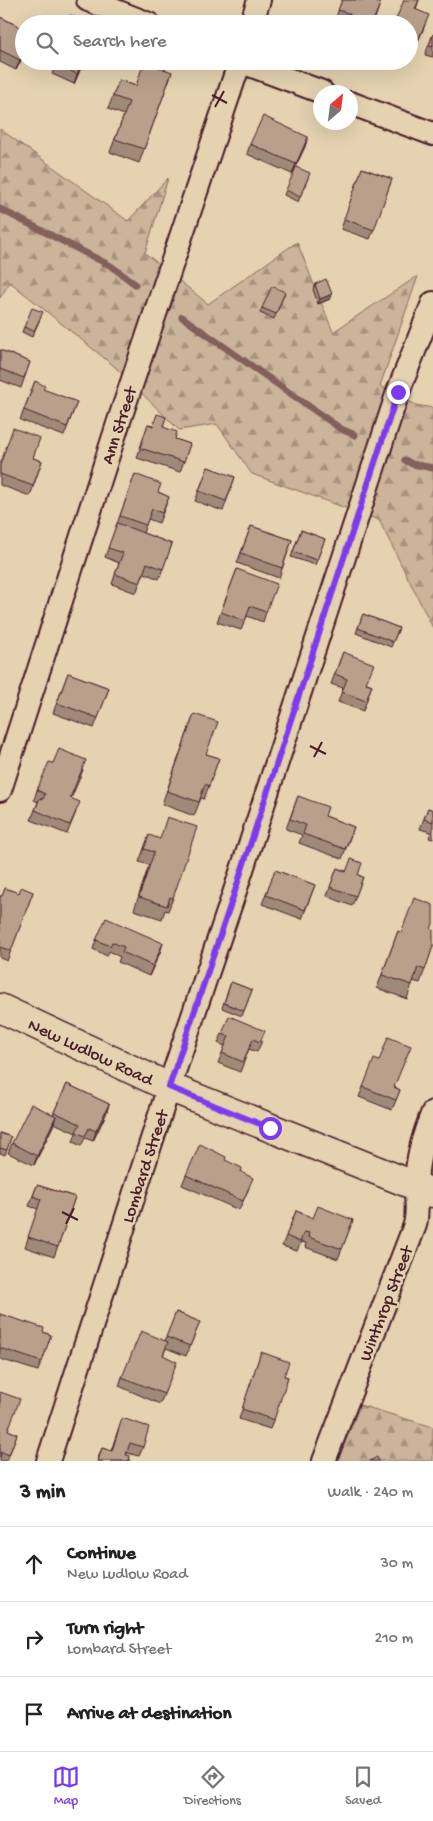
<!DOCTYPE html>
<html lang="en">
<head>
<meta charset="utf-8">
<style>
  :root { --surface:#fff; --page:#f6f6f6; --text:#222; --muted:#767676; --line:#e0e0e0; --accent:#7c3aed }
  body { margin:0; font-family:"Gochi Hand",sans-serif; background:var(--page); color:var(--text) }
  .compass { position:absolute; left:313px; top:85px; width:45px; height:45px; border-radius:50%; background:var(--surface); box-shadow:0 5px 20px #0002; rotate:28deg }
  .stop { position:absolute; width:15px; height:15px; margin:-11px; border:4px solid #7c3aed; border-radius:50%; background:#fff }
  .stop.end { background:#7c3aed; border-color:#fff; box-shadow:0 1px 5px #0008 }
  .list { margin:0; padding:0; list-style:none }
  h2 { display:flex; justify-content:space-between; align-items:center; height:65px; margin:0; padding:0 20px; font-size:21px }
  h2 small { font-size:16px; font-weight:400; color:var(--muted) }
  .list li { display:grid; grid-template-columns:32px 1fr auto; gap:15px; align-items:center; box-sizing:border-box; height:75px; padding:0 20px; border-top:1px solid var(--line) }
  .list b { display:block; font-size:19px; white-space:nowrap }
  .list p { margin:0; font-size:16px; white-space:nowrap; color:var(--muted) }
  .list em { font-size:16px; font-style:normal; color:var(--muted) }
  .icon { flex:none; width:28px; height:28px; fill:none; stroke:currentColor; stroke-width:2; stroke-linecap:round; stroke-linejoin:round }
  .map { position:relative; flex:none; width:433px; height:1461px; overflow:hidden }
  .search { position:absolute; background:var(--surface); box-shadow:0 5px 20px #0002; left:15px; right:15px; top:15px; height:55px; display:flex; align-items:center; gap:12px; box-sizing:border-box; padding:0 18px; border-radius:28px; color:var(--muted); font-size:19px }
  .sheet { height:290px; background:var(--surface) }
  nav { display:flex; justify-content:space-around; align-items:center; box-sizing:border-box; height:70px; border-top:1px solid var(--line); background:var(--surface); font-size:14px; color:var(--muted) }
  nav a { display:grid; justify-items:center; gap:2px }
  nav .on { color:var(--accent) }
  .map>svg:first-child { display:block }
</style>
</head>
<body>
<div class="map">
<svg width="433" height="1461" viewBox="0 0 433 1461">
  <defs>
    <pattern id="forest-firs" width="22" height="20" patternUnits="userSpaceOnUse" patternTransform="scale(1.25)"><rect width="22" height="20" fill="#cbb49a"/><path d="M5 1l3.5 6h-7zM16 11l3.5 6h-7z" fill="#a7927e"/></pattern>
  </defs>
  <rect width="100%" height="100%" fill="#e4d2b0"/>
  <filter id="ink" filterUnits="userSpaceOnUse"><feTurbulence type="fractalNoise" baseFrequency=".02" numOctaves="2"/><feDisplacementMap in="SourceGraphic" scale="10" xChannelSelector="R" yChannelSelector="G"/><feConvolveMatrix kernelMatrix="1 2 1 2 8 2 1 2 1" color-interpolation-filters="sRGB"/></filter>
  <g filter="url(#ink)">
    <path fill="url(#forest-firs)" stroke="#8a6a62" d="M0 129 128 221 168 178 145 253 208 304 297 242 333 332 418 276 380 386 416 405 433 408V628L379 520 252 474 217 424 179 430 114 366 10 282 0 298Z
      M360 1405 433 1427V1461H338Z"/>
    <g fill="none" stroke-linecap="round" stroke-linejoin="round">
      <path stroke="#84615c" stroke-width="7" d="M0 209 111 266 135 284
        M182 317 341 429 355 435
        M405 460 412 464 433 468"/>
      <defs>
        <path id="street" d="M88 0 149 24
          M251 24 259 0
          M239 61 322 92
          M350 103 433 134
          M0 790 118 424 240 61
          M48 1461 169 1087 234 894 398 392 433 303
          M324 1461 415 1225C419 1208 415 1200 416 1183 417 1158 423 1136 433 1112"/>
        <path id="secondary" d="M0 1008 169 1087 433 1193"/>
      </defs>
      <use href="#street" stroke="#4a1f2b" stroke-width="26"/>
      <use href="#secondary" stroke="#4a1f2b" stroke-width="31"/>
      <use href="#street" stroke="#e4d2b0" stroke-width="22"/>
      <use href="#secondary" stroke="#e4d2b0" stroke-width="28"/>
    </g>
    <path fill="#9f8a78" stroke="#4a1f2b" d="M342 0H377L376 2 380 4 373 24H336L334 23Z
      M419 0 416 9 425 25 412 56 409 55V24Z
      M0 17 24 29V54L16 70 0 62Z
      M433 34V57L425 55Z
      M53 61H84L74 84 52 74 56 64Z
      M172 72 139 163 110 152 124 115 108 109 119 80 136 86Z
      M308 137 292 174 247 154 250 144Z
      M362 168 392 179 370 239 341 229Z
      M308 178 298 202 284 195 286 190Z
      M315 284 332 294 330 299 318 304 313 289Z
      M285 292 274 319 260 313 262 308Z
      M41 317 32 337 22 332 24 327Z
      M0 350 30 362 21 388 0 380Z
      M35 381 44 390 77 402 64 436 20 420Z
      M148 424 163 427 175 439 190 444 180 472 137 458Z
      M33 458 42 461 30 496 0 485V465Z
      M208 467 235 477 223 511 195 501Z
      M135 474 158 492 169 497 159 523 148 519 143 533 172 544 159 579 144 573 136 593 112 584 119 563 105 557Z
      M251 526 292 540 279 578 237 563Z
      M301 530 325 539 315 565 291 557Z
      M237 569 266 612 263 622 247 616 241 630 217 622Z
      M363 614 399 628 391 647 356 633Z
      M343 652 367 683 372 685 363 711 338 702 343 688 331 684Z
      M68 673 109 688 94 728 53 713Z
      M194 714 206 754 219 758 204 799 201 798 194 816 162 804Z
      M53 763 83 770 71 799 76 812 67 834 31 820 38 802 34 800 37 790Z
      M298 796 325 816 354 827 342 859 299 843 302 835 286 829Z
      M428 808 433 810V839L429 838 431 832 420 829Z
      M149 835 173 898 168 911 165 910 162 919 134 910 149 865 139 862Z
      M337 868 363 877 352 906 327 896Z
      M275 870 315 885 302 919 262 904Z
      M33 892 7 961 0 958V896H2Z
      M431 929 433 946 420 983 413 981 407 999 377 988 398 931 401 933Z
      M96 940 163 943 149 976 118 962 120 957 109 951 107 956 93 949Z
      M231 982 252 990 242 1016 222 1008Z
      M222 1034 262 1041 257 1052 249 1049 240 1072 218 1063 225 1046 218 1043Z
      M67 1084 109 1104 106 1114 93 1141 85 1138 81 1146 73 1142 76 1133 54 1123 34 1165 8 1153 12 1143 53 1114Z
      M363 1087H395L400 1090 392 1110 359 1097Z
      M0 1133 11 1137 5 1155 0 1153Z
      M241 1173 249 1188 239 1210 182 1185 186 1175Z
      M37 1185 75 1197 54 1257 25 1247 38 1209 29 1206Z
      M296 1211 313 1218 353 1220 338 1259 305 1247 306 1243 301 1242 297 1251 282 1246Z
      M176 1312 200 1322 186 1356 166 1348 163 1356 173 1371 160 1404 119 1386 122 1377 165 1341Z
      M0 1314 43 1332 51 1335 38 1371 0 1359Z
      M261 1352 284 1376 288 1377 270 1429 239 1419Z
      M0 1392 8 1430 17 1434 7 1461H0Z
      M122 1418 143 1447 139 1456 127 1453 126 1455 129 1461H97L102 1448 111 1451Z"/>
    <path fill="#827061" stroke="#4a1f2b" d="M24 51V54L16 70 20 60Z
      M83 61H84L74 84 77 74Z
      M308 137 305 147 292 174 296 164Z
      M332 294 330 299 318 304 320 299Z
      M163 943 160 953 149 976 153 966Z
      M109 1104 106 1114 93 1141 96 1131Z
      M56 1116 53 1126 34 1165 37 1156Z"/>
    <path fill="#b9a08b" stroke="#4a1f2b" d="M342 0H376V2L380 4 372 24H347L350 14 338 10Z
      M404 0H419L415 9 429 15 415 47 409 44V24H394Z
      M70 15 89 24H66Z
      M0 17 24 29V51L20 60 0 50Z
      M433 34V46L429 45Z
      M57 61H83L77 74 56 64Z
      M144 62 172 72 144 149 115 139 129 102 113 96 119 80 136 86Z
      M263 116 308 137 296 164 250 144Z
      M296 167 310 173 300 197 286 190Z
      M362 168 392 179 374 230 344 219Z
      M326 279 332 294 320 299 315 284Z
      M272 286 285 292 276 314 262 308Z
      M32 308 43 312 34 331 24 327Z
      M0 350 30 362 24 378 0 369Z
      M35 381 45 386 43 389 77 402 67 427 24 410Z
      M157 414 166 417 163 427 177 432 175 439 190 444 184 462 140 448 148 424 153 426Z
      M13 428 40 438 33 458 42 461 33 486 0 474V465Z
      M208 467 235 477 226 501 199 491Z
      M135 474 161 484 158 492 169 497 162 513 152 509 146 525 120 516Z
      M117 523 172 544 163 569 147 563 140 583 115 574 123 553 108 548Z
      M251 526 292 540 282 568 241 553Z
      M301 530 325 539 317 560 293 552Z
      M237 569 277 584 266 612 250 606 245 621 221 612Z
      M363 614 399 628 393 642 358 628Z
      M343 652 374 664 366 683 372 685 366 701 342 692 347 679 335 674Z
      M68 673 109 688 98 718 57 703Z
      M194 714 218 722 206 754 219 758 209 786 205 784 199 802 167 791Z
      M59 749 86 760 70 798 80 802 70 825 35 810 40 798 43 799 45 794 37 790 49 762 53 763Z
      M298 796 328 807 325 816 354 827 345 849 303 834 306 825 290 819Z
      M428 808 433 810V822L424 819Z
      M167 817 197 827 173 898 170 897 167 906 139 897 154 852 144 849 149 835 160 839Z
      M351 859 362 863 358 875 363 877 356 896 330 887 337 868 346 872Z
      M275 870 315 885 305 910 266 895Z
      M21 887 33 892 11 951 0 947V896H2L5 888 19 893Z
      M414 898 433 905V924L431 929 433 930V946L425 970 418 967 412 985 382 975 398 931 401 933Z
      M106 918 163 943 153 966 122 952 124 947 112 942 110 946 96 940Z
      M231 982 252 990 244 1011 224 1003Z
      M229 1016 265 1031 260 1042 253 1039 243 1062 222 1053 229 1036 222 1034Z
      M388 1037 411 1046 394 1087 400 1090 396 1100 363 1087 374 1059 379 1061Z
      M67 1084 109 1104 96 1131 89 1128 85 1136 76 1132 80 1124 54 1112Z
      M31 1104 56 1116 37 1156 12 1143Z
      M0 1133 11 1137 7 1150 0 1148Z
      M200 1144 226 1157 225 1160 242 1168 241 1172 253 1178 243 1201 186 1175Z
      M37 1185 75 1197 58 1247 28 1237 41 1199 33 1196Z
      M318 1206 353 1220 342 1249 308 1237 309 1233 304 1232 300 1242 286 1236 296 1211 313 1218Z
      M176 1312 200 1322 190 1346 166 1337Z
      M0 1314 44 1328 43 1332 51 1335 42 1362 0 1348Z
      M141 1331 168 1342 163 1355 177 1362 164 1394 122 1377Z
      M261 1352 289 1362 284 1376 288 1377 274 1420 242 1409Z
      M0 1392 20 1399 8 1430 17 1434 9 1455 2 1452 0 1457Z
      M122 1418 149 1427 143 1447 130 1443 126 1455 130 1456 129 1461H98L102 1448 112 1451Z
      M377 1457 379 1461H370Z"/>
  </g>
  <g fill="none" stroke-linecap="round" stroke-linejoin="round" filter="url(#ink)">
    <path stroke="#7c3aed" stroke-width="6" d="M270 1128 169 1087 234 894 398 392"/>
  </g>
  <path fill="none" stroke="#4a1f2b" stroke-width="2" d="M212 95 227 103M215 107 224 91M310 746 326 754M314 757 322 742M62 1212 78 1220M66 1224 74 1208"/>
  <g text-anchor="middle" stroke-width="5" stroke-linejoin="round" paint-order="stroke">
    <g font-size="18" fill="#4a1f2b" stroke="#e4d2b0">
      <text transform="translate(118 425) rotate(-72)" y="6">Ann Street</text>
      <text transform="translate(91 1051) rotate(25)" y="6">New Ludlow Road</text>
      <text transform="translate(144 1166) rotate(-72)" y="6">Lombard Street</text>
      <text transform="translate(385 1303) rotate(-69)" y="6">Winthrop Street</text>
    </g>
  </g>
</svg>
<svg class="compass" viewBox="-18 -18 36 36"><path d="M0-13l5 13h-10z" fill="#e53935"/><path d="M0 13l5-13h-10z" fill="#767676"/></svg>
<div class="stop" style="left:270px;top:1128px"></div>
<div class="stop end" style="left:398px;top:392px"></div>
<div class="search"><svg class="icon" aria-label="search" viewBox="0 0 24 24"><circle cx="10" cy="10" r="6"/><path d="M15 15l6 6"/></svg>Search here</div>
</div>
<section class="sheet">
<h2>3 min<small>Walk · 240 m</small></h2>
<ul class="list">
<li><svg class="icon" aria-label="ahead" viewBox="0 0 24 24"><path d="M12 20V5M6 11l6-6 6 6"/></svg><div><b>Continue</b><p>New Ludlow Road</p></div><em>30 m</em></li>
<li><svg class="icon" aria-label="right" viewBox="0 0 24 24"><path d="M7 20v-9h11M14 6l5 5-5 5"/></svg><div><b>Turn right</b><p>Lombard Street</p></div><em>210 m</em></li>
<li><svg class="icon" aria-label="arrive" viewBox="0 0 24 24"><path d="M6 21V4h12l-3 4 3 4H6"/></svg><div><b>Arrive at destination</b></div></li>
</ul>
</section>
<nav>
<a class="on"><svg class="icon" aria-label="map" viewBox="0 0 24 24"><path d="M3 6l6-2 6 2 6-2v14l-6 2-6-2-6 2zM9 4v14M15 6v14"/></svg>Map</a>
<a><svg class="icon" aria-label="directions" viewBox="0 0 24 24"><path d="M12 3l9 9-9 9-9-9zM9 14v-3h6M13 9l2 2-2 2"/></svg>Directions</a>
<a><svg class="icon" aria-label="saved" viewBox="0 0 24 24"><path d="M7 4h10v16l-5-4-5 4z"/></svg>Saved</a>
</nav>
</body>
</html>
